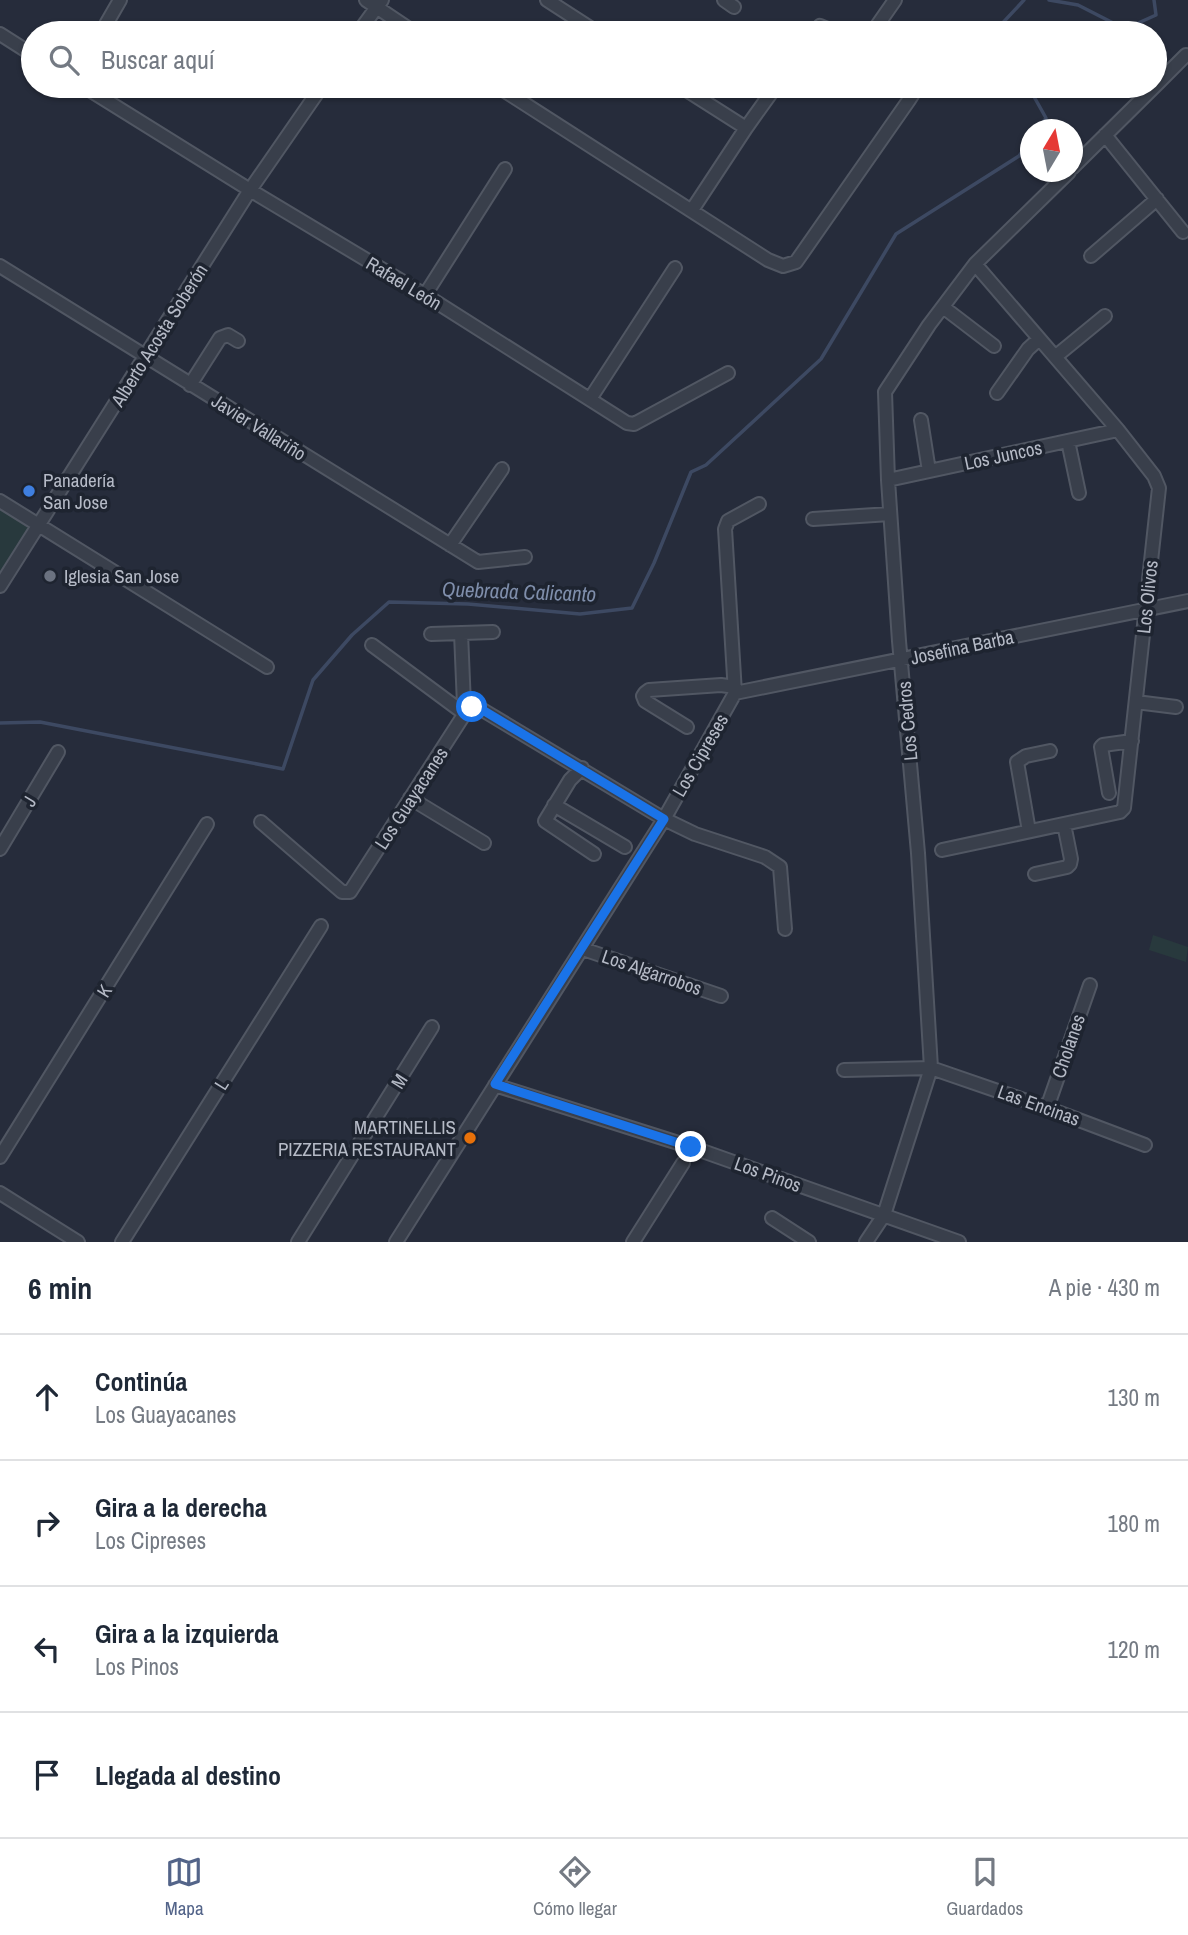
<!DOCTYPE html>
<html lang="es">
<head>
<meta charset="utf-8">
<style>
  :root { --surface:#fff; --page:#f2f2f3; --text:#1f2937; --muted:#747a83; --line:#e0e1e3; --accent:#536489 }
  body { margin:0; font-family:"Archivo Narrow",sans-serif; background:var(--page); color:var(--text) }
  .compass { position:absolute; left:1020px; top:119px; width:63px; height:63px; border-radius:50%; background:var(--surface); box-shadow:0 2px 5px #0004; rotate:10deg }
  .stop { position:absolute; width:21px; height:21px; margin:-16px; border:5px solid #1a73e8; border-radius:50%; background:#fff }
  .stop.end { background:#1a73e8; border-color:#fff; box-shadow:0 2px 7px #0008 }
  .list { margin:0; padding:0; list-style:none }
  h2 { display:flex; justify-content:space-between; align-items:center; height:91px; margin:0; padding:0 28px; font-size:30px }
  h2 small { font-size:23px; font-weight:400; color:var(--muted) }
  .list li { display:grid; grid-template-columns:46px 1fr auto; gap:21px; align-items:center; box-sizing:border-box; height:126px; padding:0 28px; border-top:2px solid var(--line) }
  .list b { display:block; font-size:26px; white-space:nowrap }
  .list p { margin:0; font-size:23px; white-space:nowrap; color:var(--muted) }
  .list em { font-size:23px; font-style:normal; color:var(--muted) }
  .icon { flex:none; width:38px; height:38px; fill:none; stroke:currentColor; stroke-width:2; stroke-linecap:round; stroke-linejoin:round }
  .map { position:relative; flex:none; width:1188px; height:1242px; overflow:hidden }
  .search { position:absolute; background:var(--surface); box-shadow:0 2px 5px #0004; left:21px; right:21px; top:21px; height:77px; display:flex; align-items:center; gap:18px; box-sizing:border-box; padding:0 24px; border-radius:38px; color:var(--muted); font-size:26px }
  .sheet { height:595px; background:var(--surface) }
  nav { display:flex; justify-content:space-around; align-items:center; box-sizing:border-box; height:98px; border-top:2px solid var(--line); background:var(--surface); font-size:19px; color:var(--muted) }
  nav a { display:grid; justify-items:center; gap:4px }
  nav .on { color:var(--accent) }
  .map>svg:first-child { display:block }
</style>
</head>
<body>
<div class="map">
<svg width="1188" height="1242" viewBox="0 0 1188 1242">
  <rect width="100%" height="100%" fill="#262c3b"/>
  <path fill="#28393d" d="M0 501 39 526 0 586Z
    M1153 935 1188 947 1186 962 1149 950Z"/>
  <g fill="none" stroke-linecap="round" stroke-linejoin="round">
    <path stroke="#3d4962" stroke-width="3.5" d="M1049 0 1078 5 1125 29 1156 15 1154 0
      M999 33 997 29 1024 0
      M1028 86 1046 118 1038 130
      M0 723 40 722 283 769 313 680 352 635 389 602 468 604 580 614 632 608 654 563 691 472 706 465 821 359 896 234 1019 156 1030 140"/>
    <defs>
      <path id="minor" d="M366 0 415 33
        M547 0 598 33
        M724 0 734 7
        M101 33 120 0
        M358 33 382 0
        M815 33 820 26 837 33
        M872 33 895 0
        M0 34 33 55
        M83 86 250 190 425 295 627 423 634 424 728 373
        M497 86 768 260 783 266 796 262 909 100 916 89 914 86
        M680 86 746 128
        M1155 86 1186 55
        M1105 135 1183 232
        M1072 168 1155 86
        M692 210 746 128 776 86
        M1091 256 1157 199
        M0 266 478 562 525 557
        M425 295 505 169
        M943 307 994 346
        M1055 357 1105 316
        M190 385 220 338 228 335 238 341
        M997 393 1028 349 1039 339
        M590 399 675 268
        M921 420 929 471
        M1068 441 1079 493
        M888 480 1118 430
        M0 501 267 667
        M813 519 890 514
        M450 545 502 469
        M0 586 250 190 322 86
        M461 633 464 705
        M431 634 493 632
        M372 645 465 714
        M735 693 1188 601
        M1136 702 1176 707
        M687 727 645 701 643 696 645 693 649 690 721 685 735 687
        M582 768 570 780 545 821 594 854
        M1109 793 1101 747 1103 745 1132 741
        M410 798 484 843
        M554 805 625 847
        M261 822 342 892H350L469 707 464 705 481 709 664 819 695 834 765 857 780 867 785 929
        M1029 831 1017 762 1026 756 1050 751
        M0 849 58 752
        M942 850 1120 812 1124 808 1159 488 1154 476 1118 430 975 264
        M1035 874 1067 867 1070 864 1071 859 1064 824
        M583 949 721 996
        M844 1070 931 1068 1047 1108 1145 1145
        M495 1085 691 1147 959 1242
        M1047 1108 1090 985
        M0 1157 207 824
        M0 1193 78 1242
        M772 1218 809 1242
        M122 1242 321 926
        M298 1242 432 1027
        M396 1242 664 819 735 693 725 529 728 521 759 504
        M633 1242 683 1163
        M866 1242 884 1215 931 1068 918 853 899 641 888 480 885 392 929 325 975 264 1069 172"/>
    </defs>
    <use href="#minor" stroke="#515763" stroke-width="16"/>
    <use href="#minor" stroke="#393f4b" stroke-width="12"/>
  </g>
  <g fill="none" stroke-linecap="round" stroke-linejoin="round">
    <path stroke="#1a73e8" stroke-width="9" d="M472 707 481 709 664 819 495 1084 691 1147"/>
  </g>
  <circle fill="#3f7fe0" stroke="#1e2430" stroke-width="2.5" cx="29" cy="491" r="7"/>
  <circle fill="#6b7280" stroke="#1e2430" stroke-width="2.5" cx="50" cy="576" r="7"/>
  <circle fill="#e8710a" stroke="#1e2430" stroke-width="2.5" cx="470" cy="1138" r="7"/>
  <g text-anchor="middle" stroke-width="7" stroke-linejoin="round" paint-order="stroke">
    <g font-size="19" fill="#b5bac6" stroke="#1e2430">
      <text transform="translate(404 283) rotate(31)" y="7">Rafael León</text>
      <text transform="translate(159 335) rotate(-58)" y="7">Alberto Acosta Soberón</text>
      <text transform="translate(259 427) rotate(32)" y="7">Javier Vallariño</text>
      <text transform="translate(1003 455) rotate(-12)" y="7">Los Juncos</text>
      <text transform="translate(1147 597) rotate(-84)" y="7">Los Olivos</text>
      <text transform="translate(962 647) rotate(-12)" y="7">Josefina Barba</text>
      <text transform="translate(907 721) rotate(-95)" y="7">Los Cedros</text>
      <text transform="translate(700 755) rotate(-60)" y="7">Los Cipreses</text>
      <text transform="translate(411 798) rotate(-57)" y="7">Los Guayacanes</text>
      <text transform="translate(29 801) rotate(-59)" y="7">J</text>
      <text transform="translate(652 972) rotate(19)" y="7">Los Algarrobos</text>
      <text transform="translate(104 991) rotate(-58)" y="7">K</text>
      <text transform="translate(1068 1046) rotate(-71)" y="7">Cholanes</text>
      <text transform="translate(399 1081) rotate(-58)" y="7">M</text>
      <text transform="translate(221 1084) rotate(-58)" y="7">L</text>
      <text transform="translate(1039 1105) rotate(20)" y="7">Las Encinas</text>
      <text transform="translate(768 1174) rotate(20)" y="7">Los Pinos</text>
    </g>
    <g font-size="19" fill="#b5bac6" stroke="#1e2430" text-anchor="start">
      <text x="43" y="487">Panadería<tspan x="43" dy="22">San Jose</tspan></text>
      <text x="64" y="583">Iglesia San Jose</text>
      <text x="456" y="1134" text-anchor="end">MARTINELLIS<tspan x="456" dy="22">PIZZERIA RESTAURANT</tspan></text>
    </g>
    <g font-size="21" font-style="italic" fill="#7f8eab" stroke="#1e2430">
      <text transform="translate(519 592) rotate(2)" y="7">Quebrada Calicanto</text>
    </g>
  </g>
</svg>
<svg class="compass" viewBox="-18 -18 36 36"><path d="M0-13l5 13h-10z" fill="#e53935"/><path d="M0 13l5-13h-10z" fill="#747a83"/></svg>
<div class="stop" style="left:472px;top:707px"></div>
<div class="stop end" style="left:691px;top:1147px"></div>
<div class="search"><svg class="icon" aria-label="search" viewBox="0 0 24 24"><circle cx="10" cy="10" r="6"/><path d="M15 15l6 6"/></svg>Buscar aquí</div>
</div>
<section class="sheet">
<h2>6 min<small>A pie · 430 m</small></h2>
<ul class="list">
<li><svg class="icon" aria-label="ahead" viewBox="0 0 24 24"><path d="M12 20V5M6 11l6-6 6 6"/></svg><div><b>Continúa</b><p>Los Guayacanes</p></div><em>130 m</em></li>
<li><svg class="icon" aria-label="right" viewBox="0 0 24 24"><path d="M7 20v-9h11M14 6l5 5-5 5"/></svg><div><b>Gira a la derecha</b><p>Los Cipreses</p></div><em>180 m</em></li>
<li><svg class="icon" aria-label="left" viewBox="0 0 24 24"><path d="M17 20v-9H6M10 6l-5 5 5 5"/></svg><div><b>Gira a la izquierda</b><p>Los Pinos</p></div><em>120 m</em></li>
<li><svg class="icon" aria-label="arrive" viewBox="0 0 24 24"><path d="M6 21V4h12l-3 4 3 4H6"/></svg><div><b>Llegada al destino</b></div></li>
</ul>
</section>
<nav>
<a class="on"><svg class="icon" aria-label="map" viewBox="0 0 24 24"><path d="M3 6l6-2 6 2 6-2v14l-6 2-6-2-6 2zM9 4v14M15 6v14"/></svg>Mapa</a>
<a><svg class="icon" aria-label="directions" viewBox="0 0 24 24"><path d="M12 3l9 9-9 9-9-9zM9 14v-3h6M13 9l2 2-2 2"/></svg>Cómo llegar</a>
<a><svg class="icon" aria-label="saved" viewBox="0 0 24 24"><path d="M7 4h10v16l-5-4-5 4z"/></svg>Guardados</a>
</nav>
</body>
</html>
